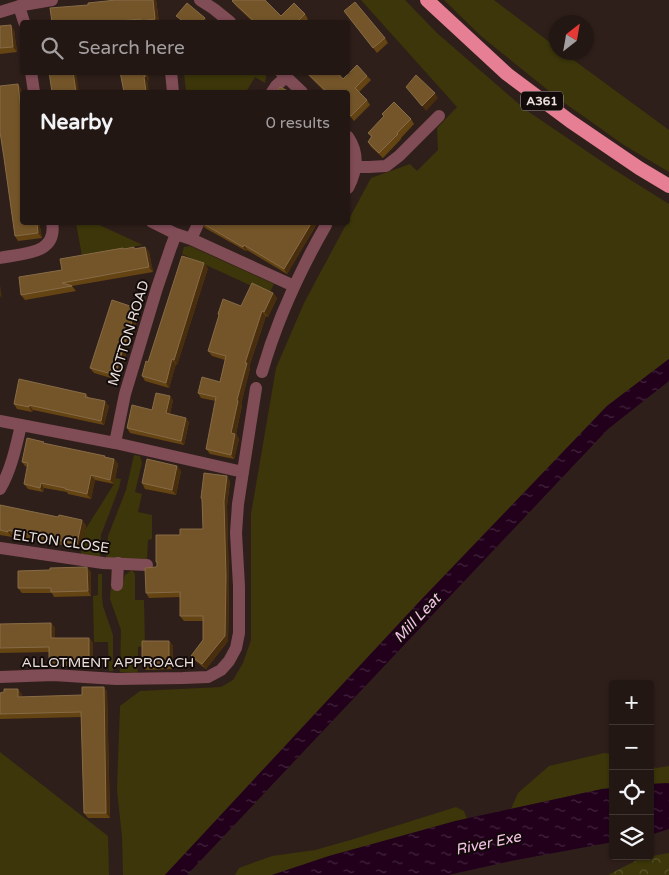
<!DOCTYPE html>
<html lang="en">
<head>
<meta charset="utf-8">
<style>
  :root { --surface:#231714; --page:#2b201d; --text:#f1f3f6; --muted:#a39fa0; --line:#403634 }
  body { margin:0; font-family:"Varela Round",sans-serif; background:var(--page); color:var(--text) }
  .controls { position:absolute; right:15px; bottom:15px; display:grid; overflow:hidden; border-radius:5px; box-shadow:0 1px 4px #0004 }
  .controls button { width:45px; height:45px; display:grid; place-items:center; padding:0; border:0; border-bottom:1px solid var(--line); background:var(--surface); color:var(--text); font:25px sans-serif }
  .compass { position:absolute; left:549px; top:15px; width:45px; height:45px; border-radius:50%; background:var(--surface); box-shadow:0 1px 4px #0004; rotate:31deg }
  .list { margin:0; padding:0; list-style:none }
  h2 { display:flex; justify-content:space-between; align-items:center; height:65px; margin:0; padding:0 20px; font-size:21px }
  h2 small { font-size:16px; font-weight:400; color:var(--muted) }
  .icon { flex:none; width:28px; height:28px; fill:none; stroke:currentColor; stroke-width:2; stroke-linecap:round; stroke-linejoin:round }
  .map { position:relative; flex:none; width:669px; height:875px; overflow:hidden }
  .search { position:absolute; background:var(--surface); box-shadow:0 1px 4px #0004; left:20px; top:20px; width:330px; height:55px; display:flex; align-items:center; gap:12px; box-sizing:border-box; padding:0 18px; border-radius:5px; color:var(--muted); font-size:19px }
  .panel { position:absolute; background:var(--surface); box-shadow:0 1px 4px #0004; left:20px; top:90px; width:330px; height:135px; border-radius:5px }
  .map>svg:first-child { display:block }
</style>
</head>
<body>
<div class="map">
<svg width="669" height="875" viewBox="0 0 669 875">
  <defs>
    <pattern id="park-crowns" width="20" height="18" patternUnits="userSpaceOnUse" patternTransform="scale(1.25)"><rect width="20" height="18" fill="#3c360a"/><path d="M2 6a3 3 0 1 1 6 0M12 15a3 3 0 1 1 6 0" fill="none" stroke="#58532d"/></pattern>
    <pattern id="water-ripples" width="26" height="14" patternUnits="userSpaceOnUse" patternTransform="scale(1.25)"><rect width="26" height="14" fill="#22001c"/><path d="M2 4q2-2 4 0t4 0M15 11q2-2 4 0t4 0" fill="none" stroke="#42253d"/></pattern>
  </defs>
  <rect width="100%" height="100%" fill="#2f1f1a"/>
  <path fill="#3c360a" d="M361 0H405L437 33 526 110 610 167 669 204V359L607 406 420 601 165 875H123L122 837 117 790 120 706 140 691 221 687 233 680 243 663 251 640V514L276 368 304 303 371 178 410 164 417 171 438 150 437 128 457 107Z
    M444 0H494L556 47V52L564 53 669 130V172L624 145 559 99 482 37Z
    M265 73 266 76 265 83 255 77 246 92H186L184 73Z
    M76 223H95L143 245 82 256Z
    M190 246 274 284 269 294 182 254 184 247Z
    M134 455 140 456 142 463 135 492 142 494 138 512 152 515V539L148 540 147 559 106 558 108 536 126 490Z
    M115 478 121 479 119 488 101 535 100 557 81 554 85 530 114 484Z
    M132 570 135 574V600H144L145 646 138 647V669L137 673 120 672 121 630 110 599 111 586H122L125 575Z
    M98 574H102V597L103 606 113 635V671H109L108 642H94L93 596 98 595Z
    M0 752 108 836 109 875H0Z
    M604 753 613 754V788L602 789 511 809 518 793 549 766Z
    M650 765 656 768 669 766V783L650 784Z
    M456 807 464 811 467 819 329 856 272 875H235L239 868 272 856 315 850 354 839Z"/>
  <path fill="url(#park-crowns)" d="M669 853V875H608L641 858Z"/>
  <path fill="url(#water-ripples)" d="M669 359V381L608 429 187 875H165L420 601 607 406Z
    M669 783V829L650 835V784Z
    M613 788V842L511 861 448 875H272L329 856 455 821 602 789Z"/>
  <g fill="none" stroke-linecap="round" stroke-linejoin="round">
    <path stroke="#804c56" stroke-width="12" d="M200 0 214 9 230 22
      M19 6 24 22
      M0 12 23 5 52 0
      M31 72 34 92
      M171 72 173 92
      M281 72 302 92
      M272 92 276 86 286 77
      M348 137C359 153 357 171 348 188
      M356 167H369L386 166 399 156 439 116
      M152 222 176 234 191 239 294 286
      M191 239 199 222
      M0 258C23 253 58 255 52 222
      M262 372C277 320 299 272 326 225
      M0 421 115 443 243 472
      M115 443 125 394 157 288 171 247 176 234
      M0 489C11 470 16 447 21 425
      M0 548 103 563 147 565
      M117 585 118 563
      M0 677 53 675 116 679 183 678 208 677 221 670 229 661 236 648 239 633V586L236 533 238 504 256 388"/>
    <path stroke="#e67e94" stroke-width="14" d="M427 0 507 74 570 121 639 168 669 186"/>
  </g>
  <path fill="#654414" d="M156 0 159 22H52Z
    M232 1 281 16 305 14 308 19 305 22H253L236 6Z
    M344 11 385 38 388 43 377 53Z
    M0 26 14 30 17 52 0 54Z
    M305 72H337L343 79 367 76 371 80 359 92 367 100 370 105 354 121 348 114V92H325Z
    M18 84 21 89 22 100V222H39L42 238 18 241 15 236 4 158Z
    M382 114 411 119 414 124 401 138V139L383 158 371 147 368 142 371 137 368 133 384 117Z
    M318 222 287 274 247 250 246 251 205 228 202 223Z
    M145 247 149 252 153 272 72 286 76 291 25 300 21 295 123 248 124 249H135Z
    M208 268 177 365 176 364 169 388 145 381 142 376 148 362Z
    M273 293 277 298 268 317 266 316 249 367 250 368 241 404 242 405 236 434 239 439 234 459 210 454 206 449 216 401 201 398 198 393 220 382 225 360 212 356 208 351 219 316 218 314Z
    M139 313 118 380 94 373 90 368Z
    M86 394 89 398 109 406 104 425 33 410 32 412 17 409 14 404Z
    M173 400 170 414 189 422 184 445 130 433 127 428 152 410Z
    M45 444 105 456 106 457 114 459 118 464 114 484 95 480 91 499 68 494 67 492 44 488 43 492 28 489 24 484 27 467 25 466 22 462Z
    M177 466 181 471 176 495 145 489 142 483Z
    M230 481 227 506 229 582 228 641 206 669 194 660 191 656 203 640V621H184L180 616V597L149 598 146 593 157 566V564L156 562 180 535 203 529 202 501 201 498Z
    M0 505 86 525 81 549 12 535V537L0 535Z
    M91 572V596L54 597 52 593H22L18 588Z
    M51 623 55 628V638H89L93 643V666H53L49 661V652L0 653V624Z
    M169 641 173 646V669L146 670 142 664Z
    M104 687 107 692 110 818H88L84 813 81 717 0 719V693L22 694V697L82 695Z"/>
  <path fill="#492e0d" d="M153 0H156L159 22H158L155 19Z
    M205 18 208 22H202Z
    M11 25 14 30 17 52 13 47Z
    M73 72H76L79 92H76Z
    M145 72H148L149 82 145 77Z
    M144 77 148 82 149 92H146Z
    M18 84 21 89 22 100V119Z
    M435 93 438 98 426 111 422 106Z
    M37 222H39L42 238 38 233Z
    M312 222H318L287 274 284 269Z
    M244 245 247 250 246 251 243 247Z
    M145 247 149 252 153 272 149 267Z
    M204 263 208 268 177 365 174 360Z
    M0 285 2 298 0 296Z
    M273 293 277 298 268 317 264 312Z
    M136 308 139 313 118 380 115 375Z
    M262 311 266 316 249 367 250 368 241 404 242 405 236 434 239 439 234 459 231 455V433L237 400 245 363Z
    M172 359 176 364 169 388 166 383Z
    M170 396 173 400 169 418 166 413Z
    M105 401 109 406 104 425 101 421Z
    M29 405 33 410 32 412 29 407Z
    M186 418 189 422 184 445 181 441Z
    M114 459 118 464 114 484 110 480Z
    M177 466 181 471 176 495 172 490Z
    M91 475 95 480 91 499 87 494Z
    M227 476 230 481 227 506 229 582 228 641 206 669 202 664Z
    M41 483 44 488 43 492 40 488Z
    M82 520 86 525 81 549 77 544Z
    M8 530 12 535V537L8 532Z
    M87 567 91 572V596L88 591Z
    M51 623 55 628V644L51 638Z
    M89 638 93 643V666L89 660Z
    M169 641 173 646V669L169 664Z
    M104 687 107 692 110 818 106 813Z
    M18 689 22 694V702L18 697Z"/>
  <path fill="#74552a" stroke="#866b46" d="M116 0H153L155 19 141 21V19L107 22H52L50 8 88 5V3Z
    M233 0H265L281 16 294 3 305 14 297 22H255L232 1Z
    M355 2 385 38 373 48 344 11Z
    M187 3 205 18 202 22H184L176 16Z
    M11 25 13 47 0 48V26Z
    M357 65 367 76 355 88 367 100 351 116 348 113V92H327L306 72H337L343 79Z
    M49 72H73L76 92H52Z
    M120 72H145V77H144L146 92H124Z
    M416 75 435 93 422 106 406 87Z
    M18 84 22 119V222H37L38 233 15 236 4 158 0 132V86Z
    M280 87 290 92H276Z
    M394 102 411 119 397 133 398 134 379 153 368 142 372 136 368 133 384 116 382 114Z
    M202 222H312L284 269 244 245 243 247 202 223Z
    M134 247V249L145 247 149 267 62 283 72 286 21 295 19 277 62 270 60 259 123 248 124 249Z
    M182 256 204 263 174 360 172 359 166 383 142 376 146 361 148 362Z
    M252 283 273 293 264 312 262 311 245 363H247L237 400 238 401 231 433 235 434 231 455 206 449 216 397 198 393 202 377 220 382 226 356 208 351 219 315 218 314 223 299 241 306Z
    M112 300 136 308 115 375 90 368Z
    M19 379 86 394 85 397 105 401 101 421 29 405V407L14 404Z
    M156 393 170 396 166 413 186 418 181 441 127 428 132 405 152 410Z
    M27 438 44 442 43 443 105 456 104 457 114 459 110 480 91 475 87 494 65 489V488L41 483 40 488 24 484 28 463 22 462Z
    M147 459 177 466 172 490 142 483Z
    M204 473 227 476 224 501 226 577 225 636 202 664 191 656 203 640V616H180V592L146 593 145 568 156 567 157 566V562H156V535H180V529H203L202 499 201 498Z
    M0 505 58 517 59 515 82 520 77 544 8 530V532L0 530Z
    M87 567 88 591 51 592V588H18V571L50 570V568Z
    M51 623V638H89V660L49 661V647L0 648V624Z
    M142 641H169V664H142Z
    M82 687H104L106 813H84L81 712 0 714V693L4 692V689H18V697L82 695Z"/>
  <g text-anchor="middle" stroke-width="4" stroke-linejoin="round" paint-order="stroke">
    <rect fill="#120b09" stroke="#aba19d" stroke-width="1" x="521" y="91.5" width="42" height="19" rx="4"/>
    <g font-size="12" font-weight="bold" fill="#ece1dd">
      <text x="542" y="105">A361</text>
    </g>
    <g font-size="14" fill="#ece1dd" stroke="#120b09">
      <text transform="translate(128 333) rotate(-73)" y="5">MOTTON ROAD</text>
      <text transform="translate(61 541) rotate(8)" y="5">ELTON CLOSE</text>
      <text x="108" y="667">ALLOTMENT APPROACH</text>
    </g>
    <g font-size="15" font-style="italic" fill="#f6c3e8" stroke="#120b09">
      <text transform="translate(417 618) rotate(-47)" y="5">Mill Leat</text>
      <text transform="translate(488 843) rotate(-12)" y="5">River Exe</text>
    </g>
  </g>
</svg>
<div class="controls">
<button>+</button>
<button>−</button>
<button><svg class="icon" aria-label="locate" viewBox="0 0 24 24"><circle cx="12" cy="12" r="6"/><path d="M12 2v4M12 18v4M2 12h4M18 12h4"/></svg></button>
<button><svg class="icon" aria-label="layers" viewBox="0 0 24 24"><path d="M12 4l9 5-9 5-9-5zM3 14l9 5 9-5"/></svg></button>
</div>
<svg class="compass" viewBox="-18 -18 36 36"><path d="M0-13l5 13h-10z" fill="#e53935"/><path d="M0 13l5-13h-10z" fill="#a39fa0"/></svg>
<div class="search"><svg class="icon" aria-label="search" viewBox="0 0 24 24"><circle cx="10" cy="10" r="6"/><path d="M15 15l6 6"/></svg>Search here</div>
<section class="panel">
<h2>Nearby<small>0 results</small></h2>
<ul class="list">
</ul>
</section>
</div>
</body>
</html>
